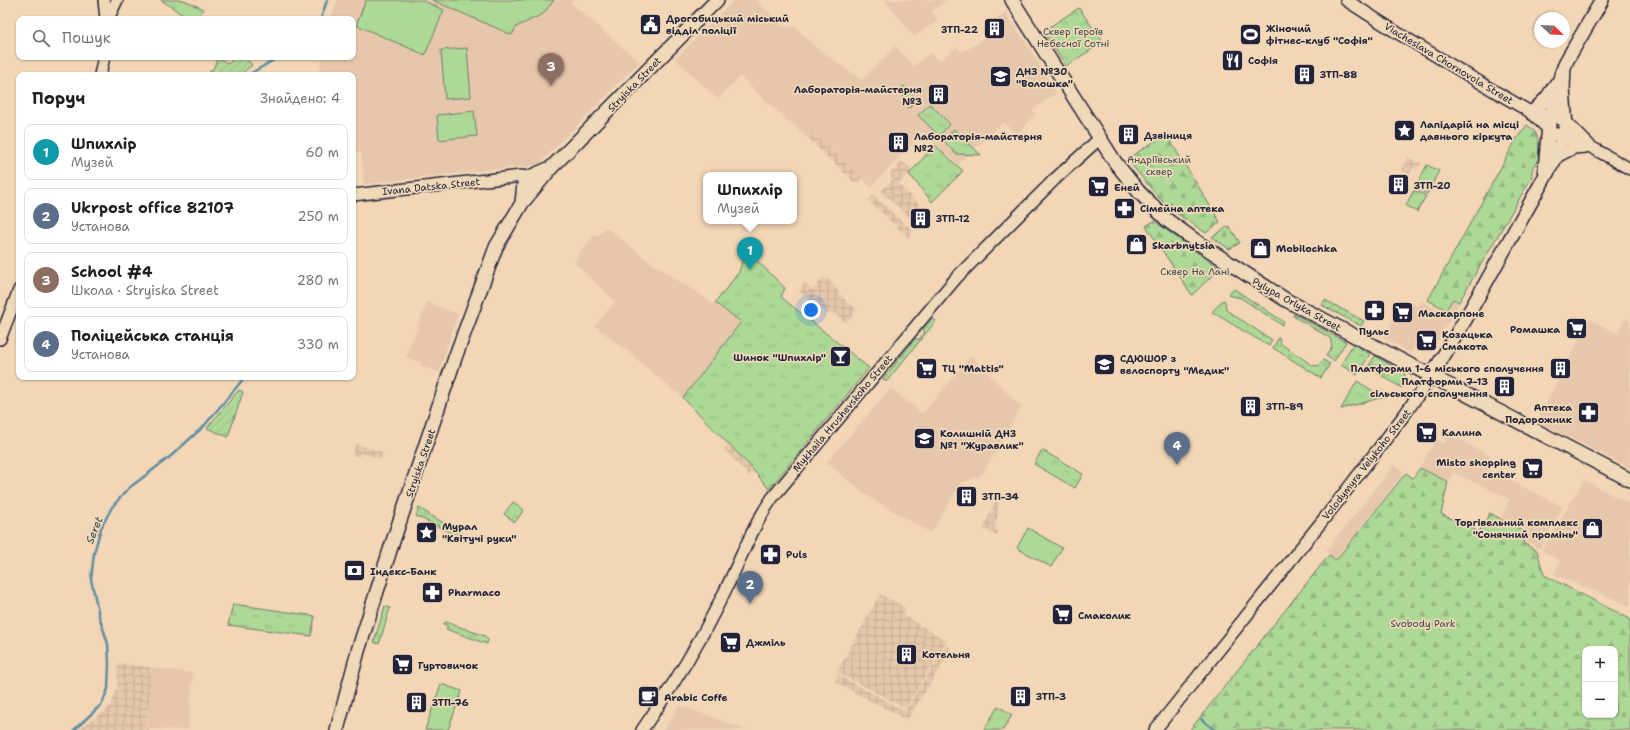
<!DOCTYPE html>
<html lang="uk">
<head>
<meta charset="utf-8">
<style>
  :root { --surface:#fff; --page:#f2f2f2; --text:#202124; --muted:#757577; --line:#e0e0e0; --accent:#22223b }
  body { margin:0; font-family:"Shantell Sans",sans-serif; background:var(--page); color:var(--text) }
  .controls { position:absolute; right:12px; bottom:12px; display:grid; overflow:hidden; border-radius:8px; box-shadow:0 1px 3px #0004 }
  .controls button { width:36px; height:36px; display:grid; place-items:center; padding:0; border:0; border-bottom:1px solid var(--line); background:var(--surface); color:var(--text); font:20px sans-serif }
  .compass { position:absolute; left:1534px; top:12px; width:36px; height:36px; border-radius:50%; background:var(--surface); box-shadow:0 1px 3px #0004; rotate:113deg }
  .you { position:absolute; left:811px; top:310px; width:14px; height:14px; margin:-10px; border:3px solid #fff; border-radius:50%; background:#1a73e8; box-shadow:0 0 0 6px #1a73e833 }
  .badge { display:grid; place-items:center; width:26px; height:26px; border-radius:50%; background:var(--accent); color:#fff; font-size:13px; font-weight:700 }
  .pin { position:absolute; translate:-50% -33px; filter:drop-shadow(0 1px 2px #0008) }
  .pin::after { content:''; position:absolute; top:21px; width:14px; height:12px; background:inherit; clip-path:polygon(0 0,100% 0,50% 100%) }
  .popup { position:absolute; left:703px; top:172px; width:94px; height:52px; box-sizing:border-box; display:grid; place-content:center; border-radius:8px; background:var(--surface); filter:drop-shadow(0 1px 3px #0005); font-size:13px; white-space:nowrap; color:var(--muted) }
  .popup b { font-size:15px; color:var(--text) }
  .popup::after { content:''; position:absolute; left:50%; top:100%; margin-left:-8px; border:8px solid transparent; border-top-color:var(--surface) }
  .list { margin:0; padding:0; list-style:none }
  h2 { display:flex; justify-content:space-between; align-items:center; height:52px; margin:0; padding:0 16px; font-size:17px }
  h2 small { font-size:13px; font-weight:400; color:var(--muted) }
  .list li { display:grid; grid-template-columns:26px 1fr auto; gap:12px; align-items:center; box-sizing:border-box; height:56px; margin:0 8px 8px; padding:0 8px; border:1px solid var(--line); border-radius:8px }
  .list b { display:block; font-size:15px; white-space:nowrap }
  .list p { margin:0; font-size:13px; white-space:nowrap; color:var(--muted) }
  .list em { font-size:13px; font-style:normal; color:var(--muted) }
  .icon { flex:none; width:22px; height:22px; fill:none; stroke:currentColor; stroke-width:2; stroke-linecap:round; stroke-linejoin:round }
  .map { position:relative; flex:none; width:1630px; height:730px; overflow:hidden }
  .search { position:absolute; background:var(--surface); box-shadow:0 1px 3px #0004; left:16px; top:16px; width:340px; height:44px; display:flex; align-items:center; gap:10px; box-sizing:border-box; padding:0 14px; border-radius:8px; color:var(--muted); font-size:15px }
  .panel { position:absolute; background:var(--surface); box-shadow:0 1px 3px #0004; left:16px; top:72px; width:340px; height:308px; border-radius:8px }
  .map>svg:first-child { display:block }
</style>
</head>
<body>
<div class="map">
<svg width="1630" height="730" viewBox="0 0 1630 730">
  <defs>
    <pattern id="industrial-grid" width="8" height="8" patternUnits="userSpaceOnUse"><rect width="8" height="8" fill="#e6c7ac"/><path d="M0 4h8M4 0v8" fill="none" stroke="#c5ab95"/></pattern>
    <pattern id="grass-tufts" width="24" height="20" patternUnits="userSpaceOnUse"><rect width="24" height="20" fill="#aed896"/><path d="M3 7l-1-3M5 7V3M7 7l1-3M15 17l-1-3M17 17v-4M19 17l1-3" fill="none" stroke="#95b982"/></pattern>
    <pattern id="forest-firs" width="22" height="20" patternUnits="userSpaceOnUse"><rect width="22" height="20" fill="#aed896"/><path d="M5 1l3.5 6h-7zM16 11l3.5 6h-7z" fill="#95b982"/></pattern>
    <pattern id="park-crowns" width="20" height="18" patternUnits="userSpaceOnUse"><rect width="20" height="18" fill="#aed896"/><path d="M2 6a3 3 0 1 1 6 0M12 15a3 3 0 1 1 6 0" fill="none" stroke="#95b982"/></pattern>
    <pattern id="garden-furrows" width="10" height="10" patternUnits="userSpaceOnUse"><rect width="10" height="10" fill="#aed896"/><path d="M-1 1l2-2M0 10L10 0M9 11l2-2" fill="none" stroke="#95b982"/></pattern>
  </defs>
  <rect width="100%" height="100%" fill="#f2d6b6"/>
  <filter id="ink" filterUnits="userSpaceOnUse"><feTurbulence type="fractalNoise" baseFrequency=".025" numOctaves="2"/><feDisplacementMap in="SourceGraphic" scale="8" xChannelSelector="R" yChannelSelector="G"/><feConvolveMatrix kernelMatrix="1 2 1 2 8 2 1 2 1" color-interpolation-filters="sRGB"/></filter>
  <g filter="url(#ink)">
    <path fill="#e6c7ac" d="M337 0H573L571 3 639 62 538 165 485 170 364 184 361 152 353 153V75H319L322 57H353V19H331Z
      M734 0H756L784 27H795L818 49 862 80 895 46 914 66 930 53 939 61 957 47 961 52 967 48 968 50 991 33 989 30 996 25 995 20 1006 12 1057 93 1032 110 1035 115 1026 123 1027 125 1015 135 1004 122 958 164 923 132 871 187 815 134 809 139 768 103 740 76 718 99 675 59Z
      M885 0H947L932 11 938 20 914 37Z
      M606 227 646 259 741 322 683 398 626 350 595 326 615 301 575 263 577 256 594 235 600 234Z
      M1403 300 1418 307 1421 301 1445 314 1453 300 1459 303 1431 352 1416 344 1411 353 1384 338Z
      M427 302 458 314 439 372 421 366 422 363 406 357Z
      M1590 319 1617 334 1625 319 1630 321V468L1537 421Z
      M971 356 1021 407 982 475 961 483 931 533 871 498 826 463 891 388 922 414Z
      M1450 434 1493 458 1488 469 1563 507 1540 549 1526 541 1530 532 1501 517 1510 499 1453 472 1448 482 1420 468 1436 439 1444 443Z
      M1394 465 1404 473 1335 559 1326 551Z
      M1584 480 1630 504V606L1554 574 1561 561 1542 551Z
      M154 668 193 673 188 730 145 729Z
      M679 706H682L746 730H664Z"/>
    <path fill="url(#industrial-grid)" d="M814 134 862 178 856 184 809 139Z
      M1408 157 1421 164 1417 170 1413 168 1410 174 1401 170Z
      M902 161 912 170 898 184 923 208 912 220 881 191 893 179 889 175Z
      M873 195 913 231 908 237 868 200Z
      M824 277 827 280 828 279 845 300 857 310 846 323 834 313 826 314 799 291 805 283 813 290Z
      M356 444 384 453 381 459 361 453 359 457 352 455Z
      M728 445 754 472 749 476 724 449Z
      M995 502 999 503 997 512 999 513 994 525 996 526 995 530 998 531 997 535 983 529Z
      M880 594 906 608 903 615 947 641 905 708 837 672Z
      M946 645 952 649 907 720 835 682 838 675 905 711Z
      M118 663 154 668 145 728 155 730H80L84 725 107 710 111 704 117 688Z"/>
    <path fill="url(#grass-tufts)" stroke="#687d68" d="M161 0H184L203 9 198 19H189Z
      M904 86 917 100 909 108 902 100 905 98 898 91Z
      M930 104 950 124 939 136 918 115Z
      M954 129 981 155 956 154 943 140Z
      M935 145 963 171 932 202 909 174Z
      M749 253 785 288 781 297 869 368 769 489 749 465 683 398 741 322 715 303 739 272 742 262Z
      M1234 289 1284 322 1282 325 1241 298 1228 295Z
      M1223 300 1225 301 1226 310 1272 340 1269 346 1212 312Z
      M1294 314 1346 342 1334 361 1326 356 1332 346 1330 338 1293 316Z
      M933 318 936 321 886 382 883 379 916 338 918 340 925 332 923 330Z
      M1279 337 1281 344 1312 365 1318 366 1323 360 1330 364 1321 378 1273 348Z
      M1353 344 1370 354 1357 375 1341 365Z
      M1375 356 1404 373 1406 380 1402 388 1368 367Z
      M1357 381 1383 397 1341 409Z
      M419 508 460 533 458 536 416 516Z
      M233 604 315 616 311 636 228 625Z
      M385 606 390 608 379 644 374 642Z
      M446 622 485 636 488 640 487 644 446 629 448 626 443 624Z"/>
    <path fill="url(#forest-firs)" stroke="#687d68" fill-rule="evenodd" d="M1527 125C1541 133 1539 147 1538 161 1533 165 1531 170 1532 177L1459 302 1453 299 1446 310 1428 300 1517 138Z
      M1166 134 1220 222 1206 233 1175 212 1159 198 1127 159Z
      M1154 221 1216 266 1217 271 1192 295 1146 226Z
      M1229 226 1240 243 1229 249 1212 237Z
      M1420 468 1448 482 1441 514 1479 532 1490 513 1526 533 1523 543 1537 551 1544 575 1630 619V730H1190L1329 555 1336 560 1406 473 1413 478ZM1585 649H1615V715H1585Z"/>
    <path fill="url(#park-crowns)" stroke="#687d68" d="M1079 8 1103 42 1066 66 1043 31Z
      M1414 190 1426 196 1417 212 1406 205Z
      M1042 450 1083 474 1075 488 1034 464Z
      M513 502 524 510 515 522 504 514Z"/>
    <path fill="url(#garden-furrows)" stroke="#687d68" d="M218 57 228 64 236 57H245L252 65 240 75H206L213 69Z
      M1325 300 1364 321 1361 326 1322 305Z
      M239 390 243 392 228 437 207 428Z"/>
    <path fill="#aed896" stroke="#687d68" d="M366 0H422L444 10 425 55 356 25Z
      M432 0H554L543 14 516 27 512 35Z
      M467 48 471 97 445 99 441 50Z
      M474 111 477 136 439 140 437 115Z
      M1427 165 1439 171 1427 194 1415 188Z
      M1028 528 1062 548 1051 567 1017 548Z
      M441 684 462 691 448 730H425Z
      M998 706 1012 715 1003 730H984Z"/>
    <g fill="none" stroke-linecap="round" stroke-linejoin="round">
      <path stroke="#5f8da2" stroke-width="2.5" d="M321 19 327 0
        M248 75 279 57
        M1201 719 1215 730
        M74 730 102 704 108 689 109 664 108 644 99 616 91 579 94 553 101 528 112 507 129 488 171 456 204 426 245 377"/>
      <defs>
        <path id="tertiary" d="M104 0 106 19
          M1346 0 1396 32 1496 92 1532 113 1553 134H1560L1565 130
          M108 19 117 0
          M100 75 104 57
          M1543 114 1564 120 1589 145
          M1556 135 1591 147 1630 169
          M1556 157 1574 148 1586 147
          M353 195 522 176 529 178
          M0 339 19 290
          M642 730C672 688 699 644 722 597 739 564 751 528 773 497L957 277 1056 178 1099 139
          M1155 730 1339 500 1405 414 1432 375"/>
        <path id="secondary" d="M1012 0 1115 162 1139 192 1167 220 1200 244 1286 300 1630 480
          M1532 113 1547 98 1556 84
          M1545 170 1549 125 1561 75 1567 60 1602 0
          M522 203 524 183 525 179 548 169
          M1432 375 1465 320 1556 157 1566 127 1563 89 1564 67
          M337 730 358 651 391 547 456 355 496 247 522 203 551 168 717 0"/>
      </defs>
      <use href="#tertiary" stroke="#22223b" stroke-width="14"/>
      <use href="#secondary" stroke="#22223b" stroke-width="16"/>
      <use href="#tertiary" stroke="#f0d9b8" stroke-width="11"/>
      <use href="#secondary" stroke="#f0d9b8" stroke-width="13"/>
    </g>
  </g>
  <defs>
    <symbol id="civic-square" viewBox="-11 -11 22 22"><rect x="-9" y="-9" width="18" height="18" rx="4" fill="#22223b" stroke="#f0d9b8"/><path d="M-.6-6.5H3V-4.5H.6V-3L4-1V1h2V6H-6V1h2V-1L-.6-3ZM-1.2 2.5V6h2.4V2.5Z" fill="#fff"/></symbol>
    <symbol id="building-square" viewBox="-11 -11 22 22"><rect x="-9" y="-9" width="18" height="18" rx="4" fill="#22223b" stroke="#f0d9b8"/><path d="M-4-6H4V6H1V3H-1V6H-4ZM-2.5-4.3h1.7v1.8h-1.7ZM.8-4.3h1.7v1.8H.8ZM-2.5-1h1.7V.8h-1.7ZM.8-1h1.7V.8H.8Z" fill="#fff"/></symbol>
    <symbol id="stadium-square" viewBox="-11 -11 22 22"><rect x="-9" y="-9" width="18" height="18" rx="4" fill="#22223b" stroke="#f0d9b8"/><path d="M0-5a6.5 5 0 1 0 0 10a6.5 5 0 1 0 0-10ZM-3.5-1.8h7v3.6h-7Z" fill="#fff"/></symbol>
    <symbol id="restaurant-square" viewBox="-11 -11 22 22"><rect x="-9" y="-9" width="18" height="18" rx="4" fill="#22223b" stroke="#f0d9b8"/><path d="M-5-6h1v4h1v-4h1v4h1v-4h1v5L-1.5 .5V6h-2V.5L-5-1ZM5-6V6H3V1.5H1.5Q1.5-4 5-6Z" fill="#fff"/></symbol>
    <symbol id="school-square" viewBox="-11 -11 22 22"><rect x="-9" y="-9" width="18" height="18" rx="4" fill="#22223b" stroke="#f0d9b8"/><path d="M0-5L7-2L0 1L-7-2ZM-4 1L0 2.5L4 1V4Q0 6-4 4Z" fill="#fff"/></symbol>
    <symbol id="sight-square" viewBox="-11 -11 22 22"><rect x="-9" y="-9" width="18" height="18" rx="4" fill="#22223b" stroke="#f0d9b8"/><path d="M0-6L1.8-2.2L6-1.7L2.9 1.2L3.7 5.4L0 3.3L-3.7 5.4L-2.9 1.2L-6-1.7L-1.8-2.2Z" fill="#fff"/></symbol>
    <symbol id="supermarket-square" viewBox="-11 -11 22 22"><rect x="-9" y="-9" width="18" height="18" rx="4" fill="#22223b" stroke="#f0d9b8"/><path d="M-6-5.5h2.5l.6 2H6L4.5 2H-2.5L-4.4-4H-6ZM-1.5 3.2a1.3 1.3 0 1 0 .1 0ZM3 3.2a1.3 1.3 0 1 0 .1 0Z" fill="#fff"/></symbol>
    <symbol id="pharmacy-square" viewBox="-11 -11 22 22"><rect x="-9" y="-9" width="18" height="18" rx="4" fill="#22223b" stroke="#f0d9b8"/><path d="M-2-6h4v4h4v4h-4v4h-4v-4h-4v-4h4Z" fill="#fff"/></symbol>
    <symbol id="shop-square" viewBox="-11 -11 22 22"><rect x="-9" y="-9" width="18" height="18" rx="4" fill="#22223b" stroke="#f0d9b8"/><path d="M-5-2.5h2.3a2.7 3.5 0 0 1 5.4 0H5L5.5 6h-11ZM-1.5-2.5h3a1.5 2.3 0 0 0-3 0Z" fill="#fff"/></symbol>
    <symbol id="bar-square" viewBox="-11 -11 22 22"><rect x="-9" y="-9" width="18" height="18" rx="4" fill="#22223b" stroke="#f0d9b8"/><path d="M-6-5H6L.8 .8V4.5H3.5V6h-7V4.5H-.8V.8Z" fill="#fff"/></symbol>
    <symbol id="bank-square" viewBox="-11 -11 22 22"><rect x="-9" y="-9" width="18" height="18" rx="4" fill="#22223b" stroke="#f0d9b8"/><path d="M-6-4H6V4H-6ZM0-2.3a2.3 2.3 0 1 0 0 4.6a2.3 2.3 0 1 0 0-4.6Z" fill="#fff"/></symbol>
    <symbol id="cafe-square" viewBox="-11 -11 22 22"><rect x="-9" y="-9" width="18" height="18" rx="4" fill="#22223b" stroke="#f0d9b8"/><path d="M-5.5-4.5H6V0H3Q3 3.5 0 3.5H-2.5Q-5.5 3.5-5.5 0ZM3-3.2v2h1.7v-2ZM-6 4.5H4V6H-6Z" fill="#fff"/></symbol>
  </defs>
  <g fill-rule="evenodd">
    <use href="#civic-square" x="638" y="12" width="25" height="25"/>
    <use href="#building-square" x="982" y="16" width="25" height="25"/>
    <use href="#stadium-square" x="1238" y="22" width="25" height="25"/>
    <use href="#restaurant-square" x="1220" y="48" width="25" height="25"/>
    <use href="#building-square" x="1292" y="62" width="25" height="25"/>
    <use href="#school-square" x="988" y="64" width="25" height="25"/>
    <use href="#building-square" x="926" y="82" width="25" height="25"/>
    <use href="#sight-square" x="1392" y="118" width="25" height="25"/>
    <use href="#building-square" x="1116" y="122" width="25" height="25"/>
    <use href="#building-square" x="886" y="130" width="25" height="25"/>
    <use href="#building-square" x="1386" y="172" width="25" height="25"/>
    <use href="#supermarket-square" x="1086" y="174" width="25" height="25"/>
    <use href="#pharmacy-square" x="1112" y="196" width="25" height="25"/>
    <use href="#building-square" x="908" y="206" width="25" height="25"/>
    <use href="#shop-square" x="1124" y="232" width="25" height="25"/>
    <use href="#shop-square" x="1248" y="236" width="25" height="25"/>
    <use href="#pharmacy-square" x="1362" y="298" width="25" height="25"/>
    <use href="#supermarket-square" x="1390" y="300" width="25" height="25"/>
    <use href="#supermarket-square" x="1564" y="316" width="25" height="25"/>
    <use href="#supermarket-square" x="1414" y="328" width="25" height="25"/>
    <use href="#bar-square" x="828" y="344" width="25" height="25"/>
    <use href="#school-square" x="1092" y="352" width="25" height="25"/>
    <use href="#supermarket-square" x="914" y="356" width="25" height="25"/>
    <use href="#building-square" x="1548" y="356" width="25" height="25"/>
    <use href="#building-square" x="1492" y="374" width="25" height="25"/>
    <use href="#building-square" x="1238" y="394" width="25" height="25"/>
    <use href="#pharmacy-square" x="1576" y="400" width="25" height="25"/>
    <use href="#supermarket-square" x="1414" y="420" width="25" height="25"/>
    <use href="#school-square" x="912" y="426" width="25" height="25"/>
    <use href="#supermarket-square" x="1520" y="456" width="25" height="25"/>
    <use href="#building-square" x="954" y="484" width="25" height="25"/>
    <use href="#shop-square" x="1580" y="516" width="25" height="25"/>
    <use href="#sight-square" x="414" y="520" width="25" height="25"/>
    <use href="#pharmacy-square" x="758" y="542" width="25" height="25"/>
    <use href="#bank-square" x="342" y="558" width="25" height="25"/>
    <use href="#pharmacy-square" x="420" y="580" width="25" height="25"/>
    <use href="#supermarket-square" x="1050" y="602" width="25" height="25"/>
    <use href="#supermarket-square" x="718" y="630" width="25" height="25"/>
    <use href="#building-square" x="894" y="642" width="25" height="25"/>
    <use href="#supermarket-square" x="390" y="652" width="25" height="25"/>
    <use href="#building-square" x="1008" y="684" width="25" height="25"/>
    <use href="#cafe-square" x="636" y="684" width="25" height="25"/>
    <use href="#building-square" x="404" y="690" width="25" height="25"/>
  </g>
  <g text-anchor="middle" stroke-width="3.5" stroke-linejoin="round" paint-order="stroke">
    <g font-size="10" font-weight="bold" fill="#22223b" stroke="#f0d9b8" text-anchor="start">
      <text x="666" y="22">Дрогобицький міський<tspan x="666" dy="12">відділ поліції</tspan></text>
      <text x="1266" y="32">Жіночий<tspan x="1266" dy="12">фітнес-клуб "Софія"</tspan></text>
      <text x="978" y="33" text-anchor="end">ЗТП-22</text>
      <text x="1248" y="64">Софія</text>
      <text x="1016" y="75">ДНЗ №30<tspan x="1016" dy="12">"Волошка"</tspan></text>
      <text x="1320" y="78">ЗТП-88</text>
      <text x="922" y="93" text-anchor="end">Лабораторія-майстерня<tspan x="922" dy="12">№3</tspan></text>
      <text x="1420" y="128">Лапідарій на місці<tspan x="1420" dy="12">давнього кіркута</tspan></text>
      <text x="1144" y="139">Дзвіниця</text>
      <text x="914" y="140">Лабораторія-майстерня<tspan x="914" dy="12">№2</tspan></text>
      <text x="1414" y="189">ЗТП-20</text>
      <text x="1114" y="191">Еней</text>
      <text x="1140" y="212">Сімейна аптека</text>
      <text x="936" y="222">ЗТП-12</text>
      <text x="1152" y="249">Skarbnytsia</text>
      <text x="1276" y="252">Mobilochka</text>
      <text x="1418" y="317">Маскарпоне</text>
      <text x="1560" y="333" text-anchor="end">Ромашка</text>
      <text x="1374" y="335" text-anchor="middle">Пульс</text>
      <text x="1442" y="338">Козацька<tspan x="1442" dy="12">Смакота</tspan></text>
      <text x="826" y="361" text-anchor="end">Шинок "Шпихлір"</text>
      <text x="1120" y="362">СДЮШОР з<tspan x="1120" dy="12">велоспорту "Медик"</tspan></text>
      <text x="942" y="372">ТЦ "Mattis"</text>
      <text x="1544" y="372" text-anchor="end">Платформи 1-6 міського сполучення</text>
      <text x="1488" y="385" text-anchor="end">Платформи 7-13<tspan x="1488" dy="12">сільського сполучення</tspan></text>
      <text x="1266" y="410">ЗТП-89</text>
      <text x="1572" y="411" text-anchor="end">Аптека<tspan x="1572" dy="12">Подорожник</tspan></text>
      <text x="1442" y="436">Калина</text>
      <text x="940" y="437">Колишній ДНЗ<tspan x="940" dy="12">№1 "Журавлик"</tspan></text>
      <text x="1516" y="466" text-anchor="end">Misto shopping<tspan x="1516" dy="12">center</tspan></text>
      <text x="982" y="500">ЗТП-34</text>
      <text x="1578" y="526" text-anchor="end">Торгівельний комплекс<tspan x="1578" dy="12">"Сонячний промінь"</tspan></text>
      <text x="442" y="530">Мурал<tspan x="442" dy="12">"Квітучі руки"</tspan></text>
      <text x="786" y="558">Puls</text>
      <text x="370" y="575">Індекс-Банк</text>
      <text x="448" y="596">Pharmaco</text>
      <text x="1078" y="619">Смаколик</text>
      <text x="746" y="646">Джміль</text>
      <text x="922" y="658">Котельня</text>
      <text x="418" y="669">Гуртовичок</text>
      <text x="1036" y="700">ЗТП-3</text>
      <text x="664" y="701">Arabic Coffe</text>
      <text x="432" y="706">ЗТП-76</text>
    </g>
    <g font-size="10" fill="#3e464d" stroke="#f0d9b8">
      <text x="1073" y="35">Сквер Героїв<tspan x="1073" dy="12">Небесної Сотні</tspan></text>
      <text x="1159" y="163">Андріївський<tspan x="1159" dy="12">сквер</tspan></text>
      <text x="1195" y="275">Сквер На Лані</text>
      <text x="1423" y="627">Svobody Park</text>
    </g>
    <g font-size="10" fill="#22223b" stroke="#f0d9b8">
      <text transform="translate(1449 63) rotate(31)" y="4">Viacheslava Chornovola Street</text>
      <text transform="translate(634 84) rotate(-46)" y="4">Stryiska Street</text>
      <text transform="translate(431 186) rotate(-6)" y="4">Ivana Datska Street</text>
      <text transform="translate(1297 304) rotate(29)" y="4">Pylypa Orlyka Street</text>
      <text transform="translate(842 413) rotate(-50)" y="4">Mykhaila Hrushevskoho Street</text>
      <text transform="translate(420 463) rotate(-71)" y="4">Stryiska Street</text>
      <text transform="translate(1366 464) rotate(-52)" y="4">Volodymyra Velykoho Street</text>
    </g>
    <g font-size="11" font-style="italic" fill="#36465d" stroke="#f0d9b8">
      <text transform="translate(94 530) rotate(-68)" y="4">Seret</text>
    </g>
  </g>
</svg>
<div class="controls">
<button>+</button>
<button>−</button>
</div>
<svg class="compass" viewBox="-18 -18 36 36"><path d="M0-13l5 13h-10z" fill="#e53935"/><path d="M0 13l5-13h-10z" fill="#757577"/></svg>
<div class="you"></div>
<div class="pin badge" style="left:750px;top:270px;background:#0f9aa8">1</div>
<div class="popup"><b>Шпихлір</b>Музей</div>
<div class="pin badge" style="left:750px;top:604px;background:#5c6f8a">2</div>
<div class="pin badge" style="left:551px;top:86px;background:#8d6e63">3</div>
<div class="pin badge" style="left:1177px;top:465px;background:#5c6f8a">4</div>
<div class="search"><svg class="icon" aria-label="search" viewBox="0 0 24 24"><circle cx="10" cy="10" r="6"/><path d="M15 15l6 6"/></svg>Пошук</div>
<section class="panel">
<h2>Поруч<small>Знайдено: 4</small></h2>
<ul class="list">
<li><span class="badge" style="background:#0f9aa8">1</span><div><b>Шпихлір</b><p>Музей</p></div><em>60 m</em></li>
<li><span class="badge" style="background:#5c6f8a">2</span><div><b>Ukrpost office 82107</b><p>Установа</p></div><em>250 m</em></li>
<li><span class="badge" style="background:#8d6e63">3</span><div><b>School #4</b><p>Школа · Stryiska Street</p></div><em>280 m</em></li>
<li><span class="badge" style="background:#5c6f8a">4</span><div><b>Поліцейська станція</b><p>Установа</p></div><em>330 m</em></li>
</ul>
</section>
</div>
</body>
</html>
